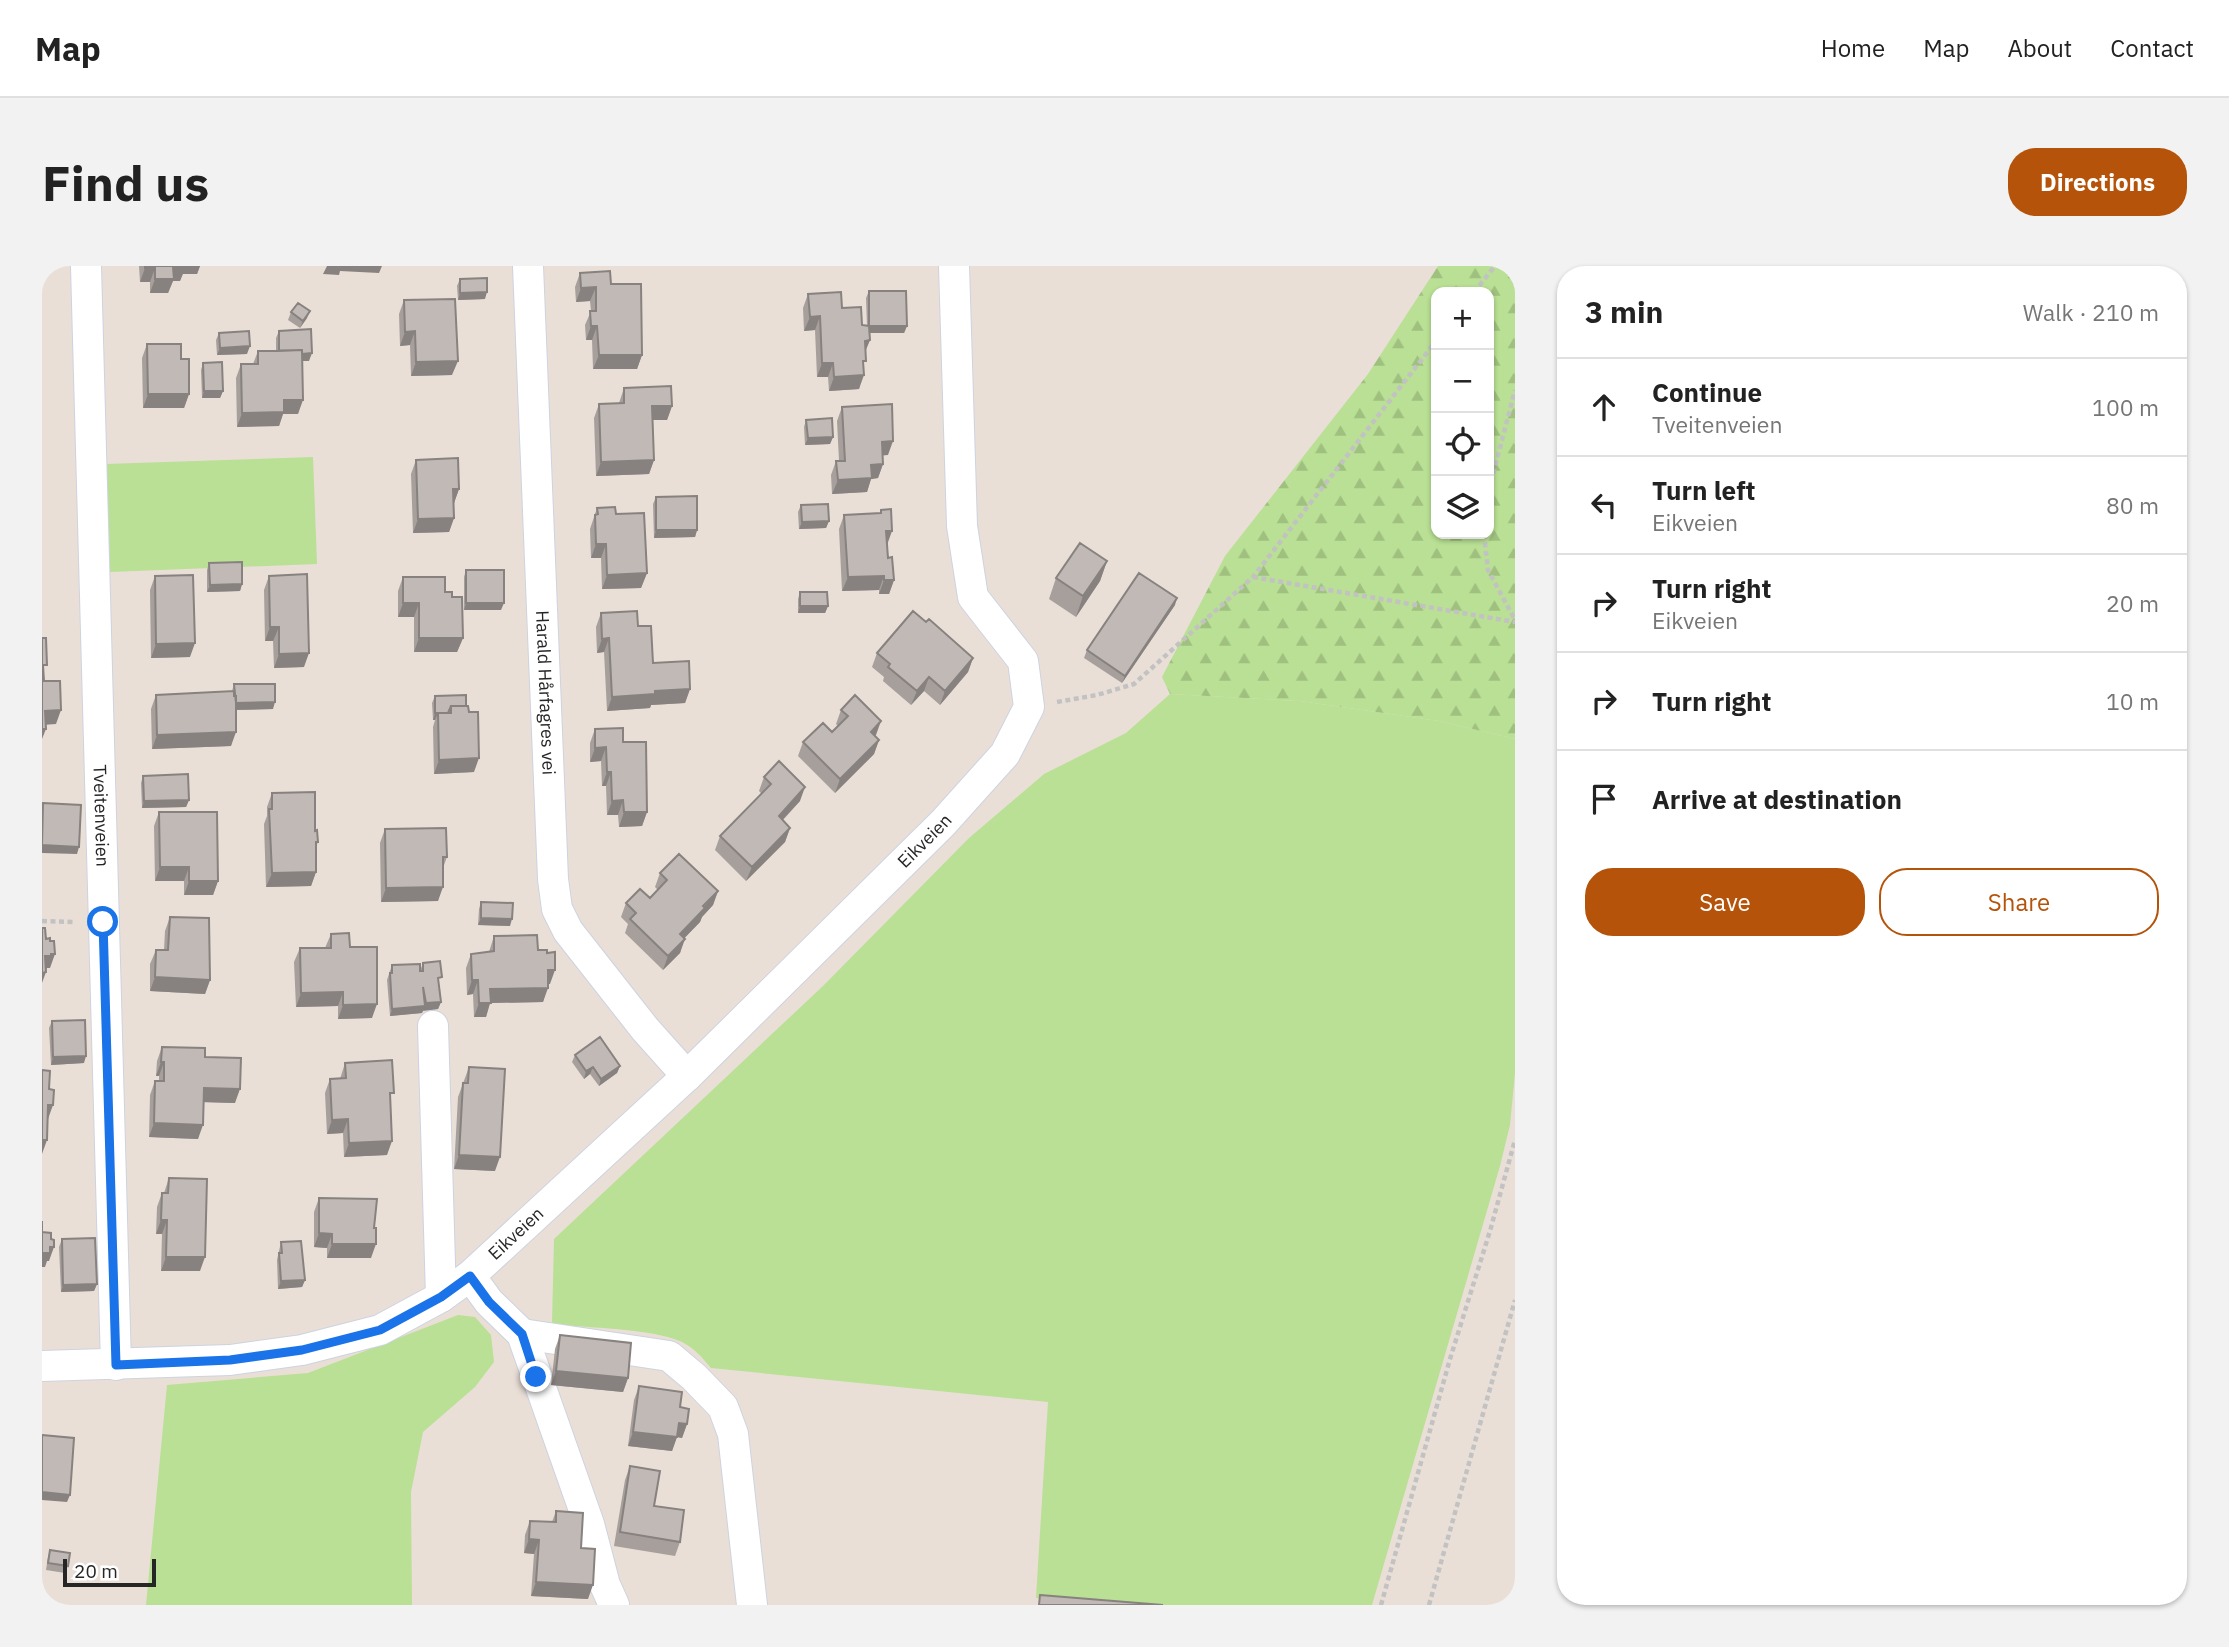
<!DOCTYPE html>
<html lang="en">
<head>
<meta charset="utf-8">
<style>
  :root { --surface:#fff; --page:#f2f2f2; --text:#222; --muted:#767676; --line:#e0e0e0; --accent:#b45309 }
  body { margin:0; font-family:"IBM Plex Sans",sans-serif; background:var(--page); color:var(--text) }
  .controls { position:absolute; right:21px; top:21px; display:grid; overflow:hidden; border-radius:14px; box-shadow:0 2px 5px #0004 }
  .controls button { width:63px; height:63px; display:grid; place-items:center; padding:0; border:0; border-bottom:2px solid var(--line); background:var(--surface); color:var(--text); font:35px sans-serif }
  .scale { position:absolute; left:21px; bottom:18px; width:93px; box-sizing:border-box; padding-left:7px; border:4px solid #262626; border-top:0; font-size:19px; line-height:24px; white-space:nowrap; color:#262626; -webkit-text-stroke:5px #fff; paint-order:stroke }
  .stop { position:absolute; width:21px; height:21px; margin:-16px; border:5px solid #1a73e8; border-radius:50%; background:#fff }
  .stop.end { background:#1a73e8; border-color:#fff; box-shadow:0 2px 7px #0008 }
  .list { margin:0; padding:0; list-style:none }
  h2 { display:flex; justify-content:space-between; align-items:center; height:91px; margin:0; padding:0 28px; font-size:30px }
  h2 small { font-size:23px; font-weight:400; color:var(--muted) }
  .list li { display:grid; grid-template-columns:46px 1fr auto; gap:21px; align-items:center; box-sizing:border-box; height:98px; padding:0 28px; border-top:2px solid var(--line) }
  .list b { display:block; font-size:26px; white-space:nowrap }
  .list p { margin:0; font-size:23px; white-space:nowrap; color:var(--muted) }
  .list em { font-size:23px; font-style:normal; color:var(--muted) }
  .actions { display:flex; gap:14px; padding:21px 28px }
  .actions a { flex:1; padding:16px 0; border:2px solid var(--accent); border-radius:28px; text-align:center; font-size:24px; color:var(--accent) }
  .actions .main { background:var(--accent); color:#fff }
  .icon { flex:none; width:38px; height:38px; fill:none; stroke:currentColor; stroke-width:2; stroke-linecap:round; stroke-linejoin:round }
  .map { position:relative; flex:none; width:1473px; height:1339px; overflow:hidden; border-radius:28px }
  header { display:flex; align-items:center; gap:42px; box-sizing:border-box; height:98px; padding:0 35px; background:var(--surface); border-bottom:2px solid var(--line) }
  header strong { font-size:33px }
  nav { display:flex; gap:38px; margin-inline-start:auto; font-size:24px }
  .intro { display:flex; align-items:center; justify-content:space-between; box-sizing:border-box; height:168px; padding:0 42px }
  h1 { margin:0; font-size:49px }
  .button { padding:18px 32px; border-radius:28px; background:var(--accent); color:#fff; font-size:24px; font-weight:700 }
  main { display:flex; gap:42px; padding:0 42px }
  aside { flex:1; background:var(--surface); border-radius:28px; box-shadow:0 2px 5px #0004 }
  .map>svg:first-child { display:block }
</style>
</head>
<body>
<header>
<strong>Map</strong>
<nav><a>Home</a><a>Map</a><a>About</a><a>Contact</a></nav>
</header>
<div class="intro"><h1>Find us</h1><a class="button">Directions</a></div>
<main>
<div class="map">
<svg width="1473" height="1339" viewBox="0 0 1473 1339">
  <defs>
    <pattern id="forest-firs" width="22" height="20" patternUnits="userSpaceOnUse" patternTransform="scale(1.75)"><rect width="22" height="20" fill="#b9e094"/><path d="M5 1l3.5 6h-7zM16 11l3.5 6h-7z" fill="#9fc07f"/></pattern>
  </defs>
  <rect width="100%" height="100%" fill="#e9dfd7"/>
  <path fill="#b9e094" d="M271 191 275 298 68 306 64 198Z
    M1128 428 1258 435 1397 455 1473 473V807L1468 859 1458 900 1330 1339H1067L994 1332 1006 1136 669 1102C660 1091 652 1082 640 1076 609 1062 545 1062 510 1058L512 973 781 720 927 572 1002 508 1084 467Z
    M416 1049 433 1051 449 1069 452 1096 433 1121 381 1166 369 1226 370 1339H104L125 1119 266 1107Z"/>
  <path fill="url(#forest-firs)" fill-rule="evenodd" d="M1396 0H1473V473L1397 455 1258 435 1128 428 1120 411 1183 290 1326 108ZM1394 26H1447V268H1394Z"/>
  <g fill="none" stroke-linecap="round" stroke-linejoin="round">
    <defs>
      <g id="minor">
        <path id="s1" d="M44 0 74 1099"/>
        <path id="s2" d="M486 0 511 613 515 643 526 665 603 763 645 810"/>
        <path d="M391 760 399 1031"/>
        <path d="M428 1010 447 1036 480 1068 627 1090 652 1111 681 1141 691 1168 710 1339"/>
        <path d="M480 1068 547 1258 563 1319 572 1339"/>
        <path id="s3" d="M0 1100 188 1094 260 1084 338 1064 399 1031 428 1010 645 810 901 557 963 488 987 441 981 395 931 331 920 260 912 0"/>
      </g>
    </defs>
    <use href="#minor" stroke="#cdd3e0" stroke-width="32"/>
    <path stroke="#c2c2c2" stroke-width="4.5" stroke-dasharray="5 3.5" stroke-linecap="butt" d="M1432 26 1453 0
      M1447 224 1473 124
      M1442 268 1446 304 1473 354
      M1211 311 1473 356
      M1015 436 1055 429 1092 418 1211 311 1394 75
      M0 655 32 656
      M1339 1339 1408 1093 1448 965 1473 874
      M1387 1339 1473 1034"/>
    <use href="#minor" stroke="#fff" stroke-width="30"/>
  </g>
  <path fill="#a69f9c" d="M97 0H158L155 8H140L138 15H131L126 27H108V16H98Z
    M538 7 569 18 600 89 595 103H551L550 74H544L543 59 549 45 548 35 534 36 533 21Z
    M418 13 443 33 416 34 415 20Z
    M827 25 865 60 862 67H827L828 74 823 86 821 102 817 123 787 125 786 111H775L773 64 762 65 761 42 766 28 800 42 820 59 825 60 824 32Z
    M362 34 410 109 369 110 368 79 358 80 357 48Z
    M249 46 265 52 258 62 246 54Z
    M237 65 267 95H260L256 148H241L237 160 195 161 194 112 199 98H211L216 85H234V72Z
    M177 67 205 88 175 89 174 74Z
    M105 78 139 93 147 128 142 142H101L100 92Z
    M161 97 181 125 178 132H160L159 104Z
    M582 122 630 140 625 154H611L612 194 607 208 554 210 552 152 557 138 577 137Z
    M800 141 846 189H841V198L836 212 829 213 825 226 790 228 789 209 794 195H797L795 155Z
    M764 154 791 171 788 178 763 179 762 161Z
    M374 194 417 223 412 237V252L407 266 371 267 369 208Z
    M614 231 655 264 653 271 612 272 611 238Z
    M759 239 787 255 784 262 757 263 756 246Z
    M555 242 574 248 605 307 599 322 560 323 559 292H549L548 263Z
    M839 244 845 278 846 292 852 314 847 328H837V324L800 325 797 263 802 249 838 247Z
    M1065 295 1058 315 1034 351 1007 333 1014 312Z
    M167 297 200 318 198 325 165 326V304Z
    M424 304 459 344H422V311Z
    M113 310 148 391 109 392 108 324Z
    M227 310 262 401 232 402 231 375H223L222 324Z
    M361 311 410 331 421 372 415 386H372V351H356V325Z
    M758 326 786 340 783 347H756V333Z
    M1133 339 1080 417 1042 392 1045 384Z
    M559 347 596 360 611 397 648 423 643 437 609 439 608 442 565 445 562 386 555 387 554 361Z
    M835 387 931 392 926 406 898 439 882 425 869 439 841 415 842 411 830 401Z
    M192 418 231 443 194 444 189 480 110 483 109 443 114 429 190 425Z
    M393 430 424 440 432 506 392 508 391 461 393 454H391L390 437Z
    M799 444 837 474 832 488 793 527 756 490 761 476 790 466 796 460 794 458Z
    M553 463 581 476 605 546 600 560 577 561 576 549H565L564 520H560L559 495 548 496V477Z
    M101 510 147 534 144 541 100 542 99 517Z
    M722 511 758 535 741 554 748 562 743 576 704 615 673 584 678 570 720 528 717 525Z
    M230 527 273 565 276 576 274 581V606L269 620 224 621 222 558 225 550V541Z
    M117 546 176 615 171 629H142V615H113L112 560Z
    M343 563 405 591 401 602 396 635 339 636 338 577Z
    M618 607 676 625 671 639 660 651 658 656 642 672 638 687 621 704 583 667 586 658 579 651 584 637 608 632 616 624 613 621Z
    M439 636 468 660 436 659 437 643Z
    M128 651 168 714 163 728 108 725V698L114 684H122L123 665Z
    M289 668 308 681 330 752 296 753V740L254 741 252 696 258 682H283Z
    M452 670 496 684 508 718H506L501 736 448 737 444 751H432L431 728 425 729 424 702 429 688 447 686Z
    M381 697 397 718 399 736 396 743 381 744 380 747 348 750 345 714 350 699 378 705Z
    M10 755 42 797 9 799 7 762Z
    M120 781 163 791 193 837 162 836 156 873 107 871 108 829 113 815H117V810H114L115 795Z
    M533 789 578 800 575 807 557 820 548 808 542 813 530 796Z
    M303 797 348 837 345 889 302 891 301 867 285 868 283 827 288 813H298Z
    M427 801 453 905 412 903 416 831Z
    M127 912 158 1005H119L120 968H114L115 941 120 927H122Z
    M277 932 329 992H285V982L272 981V946Z
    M20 973 55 1018 52 1025 19 1026 17 981Z
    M239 976 263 1014 260 1021 236 1023 235 994Z
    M518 1069 586 1112 581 1126 509 1119 513 1083Z
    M597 1120 638 1141 645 1158 640 1172 635 1171 630 1185 586 1180 592 1134Z
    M588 1200 612 1240 638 1276 633 1290 572 1280 583 1214Z
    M514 1245 546 1333 489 1330 492 1288 482 1287 483 1269 488 1255 510 1256Z
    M8 1284 26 1300 23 1307 4 1304 6 1291Z"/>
  <path fill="#87827f" d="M141 0H158L155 8H141L138 15H131L126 27H108L113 13 131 1Z
    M285 0H340L337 7 298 5 297 9 281 8Z
    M103 2H113L108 16H98Z
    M554 21 548 35 534 36 539 22Z
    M445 26 443 33 416 34 418 27Z
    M268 45 265 52 258 62 261 55Z
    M778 50 773 64 762 65 768 51Z
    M549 60H555L550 74H544Z
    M827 60H865L862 67H825Z
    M373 65 368 79 358 80 363 66Z
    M828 74 822 88 823 75Z
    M208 80 205 88 175 89 178 82Z
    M270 87 267 95H235L237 88Z
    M557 89H600L595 103H551Z
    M416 95 410 109 369 110 374 96Z
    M780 97H791L786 111H775Z
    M822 109 817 123 787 125 792 111Z
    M162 125H181L178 132H160Z
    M106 128H147L142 142H101Z
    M242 134H261L256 148H241L237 160 195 161 200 147Z
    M610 140H630L625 154H605Z
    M791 171 788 178 763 179 766 172Z
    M851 175 846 189 835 190 840 176Z
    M612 194 607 208 554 210 559 196Z
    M841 198 836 212 829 213 825 226 790 228 796 214 829 199Z
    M411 223H417L412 237Z
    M412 252 407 266 371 267 376 253Z
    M787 255 784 262 757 263 760 256Z
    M614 264H655L653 271 612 272Z
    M844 265H850L845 279Z
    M554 278H564L559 292H549Z
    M1065 295 1058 315 1034 351 1041 330Z
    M605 307 599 322 560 323 565 309Z
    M842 310 837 324 800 325 806 311Z
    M842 314H852L847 328H837Z
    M200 318 198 325 165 326 168 319Z
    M1135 332 1133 339 1080 417 1083 410Z
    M361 337H377L372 351H356Z
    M424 337H462L459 344H422Z
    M758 340H786L783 347H756Z
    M228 361H237L231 375H223Z
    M377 372H421L415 386H372Z
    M567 372 562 386 555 387 560 373Z
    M153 377 148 391 109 392 114 378Z
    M267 387 262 401 232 402 237 388Z
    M931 392 926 406 898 439 903 425Z
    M887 411 882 425 869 439 875 425Z
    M648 423 643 437 609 439 608 442 565 445 570 431 613 425Z
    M233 436 231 443 190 444 192 437Z
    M19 444 14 458 0 459 3 445Z
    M393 447H396L393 454H391Z
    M839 455 834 469 824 480 829 466Z
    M0 463H4L0 473Z
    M194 466 189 480 110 483 115 469Z
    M837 474 832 488 793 527 798 513Z
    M564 481 559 495 548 496 553 482Z
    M437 492 432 506 392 508 397 494Z
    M565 506H569L564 520H560Z
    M763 521 758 535 731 564 737 550Z
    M147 534 144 541 100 542 102 535Z
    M581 534 576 549H565L570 535Z
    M582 546H605L600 560 577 561Z
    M748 562 743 576 704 615 710 601Z
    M0 579 37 581 35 588 0 587Z
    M118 601H147L142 615H113Z
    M274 606 269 620 224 621 230 607Z
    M147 615H176L171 629H142Z
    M401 621 396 635 339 636 344 622Z
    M676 625 671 639 660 651 658 656 633 682 638 668Z
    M439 652 470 653 468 660 436 659Z
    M643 673 638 687 621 704 626 690Z
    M9 688H13L8 702H5L4 704 3 690Z
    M506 704H513L508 718H501Z
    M4 706 0 717V707Z
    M113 711 168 714 163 728 108 725Z
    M430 714H436L431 728 425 729Z
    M506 722 501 736 448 737 444 751H432L437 737 448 723Z
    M301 726 296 740 254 741 259 727Z
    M399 736 396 743 381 745 384 737Z
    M335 738 330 752 296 753 301 739Z
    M383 740 380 747 348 750 350 743Z
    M44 790 42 797 9 799 11 791Z
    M119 796H122L117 810H114Z
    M578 800 575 807 557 820 559 813Z
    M551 801 548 808 542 813 544 805Z
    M162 822 198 823 193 837 157 836Z
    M6 839H11L6 853Z
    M306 853 301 867 285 868 290 854Z
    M112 857 161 859 156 873 107 871Z
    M0 874H5L0 888Z
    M350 875 345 889 302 891 307 877Z
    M417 889 458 891 453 905 412 903Z
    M119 954H125L120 968H114Z
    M277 967 290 968 285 982 272 981Z
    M290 978H334L329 992H285Z
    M8 981H12L7 995H5L3 1001H0V987Z
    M124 991H163L158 1005H119Z
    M263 1014 260 1021 236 1023 239 1015Z
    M55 1018 52 1025 19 1026 21 1019Z
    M514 1105 586 1112 581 1126 509 1119Z
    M637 1157 645 1158 640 1172 635 1171 630 1185 586 1180 591 1166Z
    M0 1226 28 1229 25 1236 0 1234Z
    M487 1273 497 1274 492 1288 482 1287Z
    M494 1316 551 1319 546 1333 489 1330Z"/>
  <path fill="#c1b9b5" stroke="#87827f" stroke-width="2" d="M0 0H4V6H0Z
    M103 0H143V1H131L132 13H113V2H103Z
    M568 5 569 18H599L600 89H557L555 60H549L548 45H554V21L539 22 538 7Z
    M445 12V26L418 27V13Z
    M827 25H864L865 60H827Z
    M799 26 800 42 819 41 820 59 827 60 828 74 823 75 824 95H821L822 109 792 111 791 97H780L778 50 768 51 766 28Z
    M413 33 416 95 374 96 373 65 363 66 362 34Z
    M256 37 268 45 261 55 249 46Z
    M269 63 270 87 260 88V84L237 85V65Z
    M207 65 208 80 178 82 177 67Z
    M105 78H139V93H147V128H106Z
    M260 84 261 134H242V146L200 147 199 98H216V85Z
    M180 96 181 125H162L161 97Z
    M629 120 630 140H610L612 194 559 196 557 138 582 137V122Z
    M850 138 851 175 840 176 841 198 829 199 830 212 796 214 794 195H803L800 141Z
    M790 152 791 171 766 172 764 154Z
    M416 192 417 223H411L412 252 376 253 374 194Z
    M655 230V264H614V231Z
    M786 238 787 255 760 256 759 239Z
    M573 241 574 248 602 247 605 307 565 309 564 278H554L553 249 556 248 555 242Z
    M849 243 850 265H844L846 292 850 291 852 314H842V310L806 311 802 249 839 247V244Z
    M1038 277 1065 295 1041 330 1014 312Z
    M200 296V318L168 319 167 297Z
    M424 304H462V337H424Z
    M1097 307 1135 332 1083 410 1045 384Z
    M265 308 267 387 237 388V361H228L227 310Z
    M151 309 153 377 114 378 113 310Z
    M361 311H403V326H410V331H420L421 372H377V337H361Z
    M758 326H785L786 340H758Z
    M595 345 596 360H609L611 397 647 395 648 423 613 425V428L570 431 567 372 560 373 559 347Z
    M871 345 884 356 887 353 931 392 903 425 887 411 875 425 846 401 848 398 835 387Z
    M0 372H4L5 399H1L2 415H18L19 444 3 445 4 463H0Z
    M192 418H233V436L194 437Z
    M192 425V430H194V466L115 469 114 429Z
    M424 429V440H409L406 447H393V430Z
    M813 429 839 455 829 466 837 474 798 513 761 476 781 457 790 466 806 450 799 444Z
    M409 440H426L427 446H436L437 492 397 494 396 447H409Z
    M581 462V476H604L605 546H582L581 534 570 535 569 506H565L564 481 553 482V463Z
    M737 495 763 521 737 550 748 562 710 601 678 570 729 518 722 511Z
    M146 508 147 534 102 535 101 510Z
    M273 526V565L275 564 276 576H274V606L230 607 227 543H230V527Z
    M1 537 39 539 37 581 0 579Z
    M117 546H175L176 615H147V601H118Z
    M404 562 405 591H401V621L344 622 343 563Z
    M637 588 676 625 661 640 663 642 638 668 643 673 626 690 588 653 594 647 584 637 598 623 608 632 625 614 618 607Z
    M439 636 471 637 470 653 439 652Z
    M128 651 167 652 168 714 113 711 114 684H126Z
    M0 662H3L4 673 8 672V675H12L13 688H9V690H3L4 706 0 707Z
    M307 667 308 681H335V738L301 739V726L259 727 258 682H289V668Z
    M495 669 496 684H505V687L513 686V704H506V722L448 723 449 737H437L436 714H430L429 688 452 685V670Z
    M398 695 400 711 396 712 399 736 384 737 381 721 383 740 350 743 348 707H350V699L378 698V705H381V697Z
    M43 754 44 790 11 791 10 755Z
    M558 771 578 800 559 813 551 801 544 805 533 789Z
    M120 781 163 782V791L199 792 198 823 162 822 161 859 112 857 113 815H122V796H119Z
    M350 794 352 827H348L350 875 307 877 306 853 290 854 288 813 304 812 303 797Z
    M427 801 463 803 458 891 417 889 421 817H426Z
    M0 804 8 805 7 823 12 824 11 839H6L5 874H0Z
    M127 912 165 913 163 991H124L125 954H119L120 927H126Z
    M277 932 335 933 332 962H334V978H290V968L277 967Z
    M0 955V966L9 967V973L12 974V981H8V987H0Z
    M53 972 55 1018 21 1019 20 973Z
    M259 975 263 1014 239 1015 237 987H240L239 976Z
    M518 1069 589 1077 586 1112 514 1105Z
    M597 1120 640 1126 638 1141 647 1143 645 1158 637 1157 635 1171 591 1166Z
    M0 1169 32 1172 28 1229 0 1226Z
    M588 1200 618 1205 612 1240 642 1244 638 1276 578 1266Z
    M514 1245 541 1247 539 1282 553 1283 551 1319 494 1316 497 1274 487 1273 488 1255 514 1256Z
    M8 1284 28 1287 26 1300 6 1297Z
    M998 1329 1121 1339H997Z"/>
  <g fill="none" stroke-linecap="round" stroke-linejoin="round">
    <path stroke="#1a73e8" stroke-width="9" d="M61 656 74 1099 188 1094 260 1084 338 1064 399 1031 428 1010 447 1036 480 1068 494 1111"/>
  </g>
  <g text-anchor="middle" stroke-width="7" stroke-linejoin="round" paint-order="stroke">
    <g font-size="18" fill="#262626" stroke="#fff">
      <text dy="6" stroke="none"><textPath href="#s2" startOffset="427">Harald Hårfagres vei</textPath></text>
      <text dy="6" stroke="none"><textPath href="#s1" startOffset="550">Tveitenveien</textPath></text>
      <text dy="6" stroke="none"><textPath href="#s3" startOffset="1076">Eikveien</textPath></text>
      <text dy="6" stroke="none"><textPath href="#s3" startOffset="509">Eikveien</textPath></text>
    </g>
  </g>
</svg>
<div class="controls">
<button>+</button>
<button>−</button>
<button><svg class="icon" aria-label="locate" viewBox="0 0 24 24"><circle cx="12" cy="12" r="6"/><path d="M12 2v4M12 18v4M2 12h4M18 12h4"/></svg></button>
<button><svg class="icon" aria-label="layers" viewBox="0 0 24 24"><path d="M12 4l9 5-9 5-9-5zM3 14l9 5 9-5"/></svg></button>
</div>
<div class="scale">20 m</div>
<div class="stop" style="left:61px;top:656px"></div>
<div class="stop end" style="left:494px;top:1111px"></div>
</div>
<aside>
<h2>3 min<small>Walk · 210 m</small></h2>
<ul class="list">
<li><svg class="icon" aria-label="ahead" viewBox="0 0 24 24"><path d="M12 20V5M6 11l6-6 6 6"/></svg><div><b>Continue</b><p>Tveitenveien</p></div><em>100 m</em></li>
<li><svg class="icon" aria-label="left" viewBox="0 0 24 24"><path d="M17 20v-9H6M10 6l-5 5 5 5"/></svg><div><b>Turn left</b><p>Eikveien</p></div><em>80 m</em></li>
<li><svg class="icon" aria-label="right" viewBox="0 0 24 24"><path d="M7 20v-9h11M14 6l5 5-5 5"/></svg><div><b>Turn right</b><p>Eikveien</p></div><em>20 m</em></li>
<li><svg class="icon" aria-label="right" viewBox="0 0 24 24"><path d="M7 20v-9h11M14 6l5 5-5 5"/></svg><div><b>Turn right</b></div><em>10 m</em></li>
<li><svg class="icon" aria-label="arrive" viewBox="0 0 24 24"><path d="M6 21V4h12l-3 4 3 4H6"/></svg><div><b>Arrive at destination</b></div></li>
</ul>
<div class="actions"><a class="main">Save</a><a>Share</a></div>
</aside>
</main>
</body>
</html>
